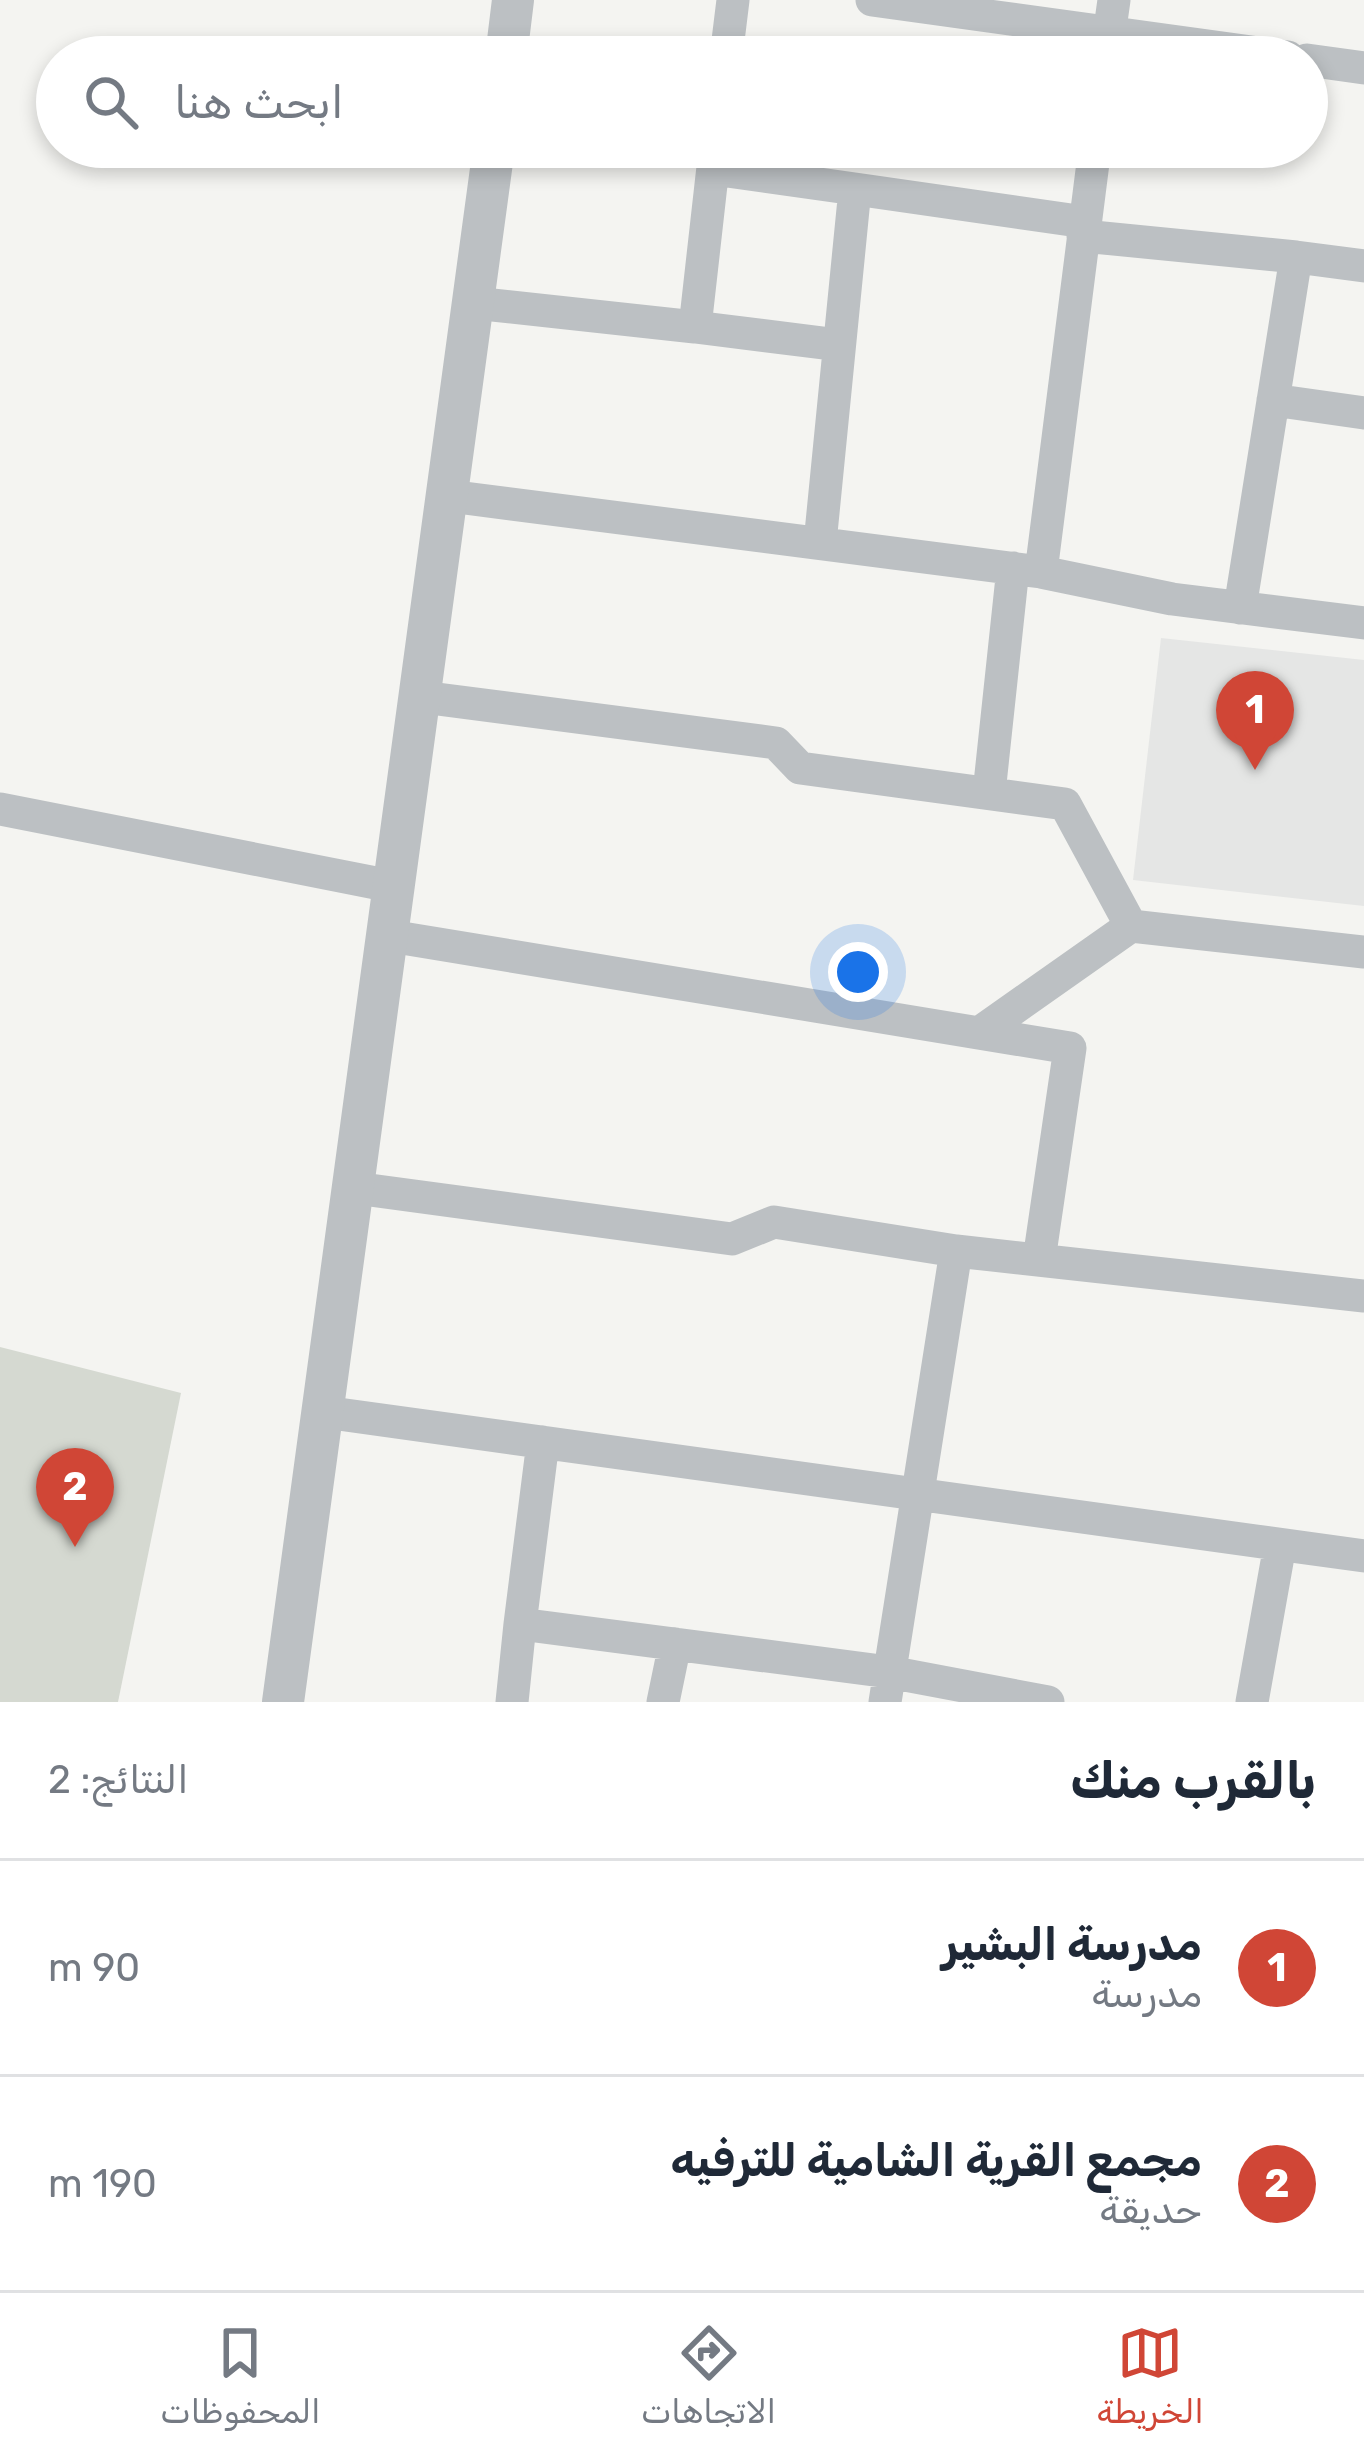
<!DOCTYPE html>
<html lang="ar">
<head>
<meta charset="utf-8">
<style>
  :root { --surface:#fff; --page:#f2f2f3; --text:#1f2937; --muted:#747a83; --line:#e0e1e3; --accent:#d04636 }
  body { margin:0; font-family:Rubik,"Noto Naskh Arabic",sans-serif; background:var(--page); color:var(--text); direction:rtl }
  .you { position:absolute; left:858px; top:972px; width:42px; height:42px; margin:-30px; border:9px solid #fff; border-radius:50%; background:#1a73e8; box-shadow:0 0 0 18px #1a73e833 }
  .badge { display:grid; place-items:center; width:78px; height:78px; border-radius:50%; background:var(--accent); color:#fff; font-size:39px; font-weight:700 }
  .pin { position:absolute; translate:-50% -99px; filter:drop-shadow(0 3px 6px #0008) }
  .pin::after { content:''; position:absolute; top:63px; width:42px; height:36px; background:inherit; clip-path:polygon(0 0,100% 0,50% 100%) }
  .list { margin:0; padding:0; list-style:none }
  h2 { display:flex; justify-content:space-between; align-items:center; height:156px; margin:0; padding:0 48px; font-size:51px }
  h2 small { font-size:39px; font-weight:400; color:var(--muted) }
  .list li { display:grid; grid-template-columns:78px 1fr auto; gap:36px; align-items:center; box-sizing:border-box; height:216px; padding:0 48px; border-top:3px solid var(--line) }
  .list b { display:block; font-size:45px; white-space:nowrap }
  .list p { margin:0; font-size:39px; white-space:nowrap; color:var(--muted) }
  .list em { font-size:39px; font-style:normal; color:var(--muted) }
  .icon { flex:none; width:66px; height:66px; fill:none; stroke:currentColor; stroke-width:2; stroke-linecap:round; stroke-linejoin:round }
  .map { position:relative; flex:none; width:1364px; height:1702px; overflow:hidden; direction:ltr }
  .search { position:absolute; background:var(--surface); box-shadow:0 6px 18px #0003; left:36px; right:36px; top:36px; height:132px; display:flex; align-items:center; gap:30px; box-sizing:border-box; padding:0 42px; border-radius:66px; color:var(--muted); font-size:45px }
  .sheet { height:588px; background:var(--surface) }
  nav { display:flex; justify-content:space-around; align-items:center; box-sizing:border-box; height:168px; border-top:3px solid var(--line); background:var(--surface); font-size:33px; color:var(--muted) }
  nav a { display:grid; justify-items:center; gap:6px }
  nav .on { color:var(--accent) }
  .map>svg:first-child { display:block }
</style>
</head>
<body>
<div class="map">
<svg width="1364" height="1702" viewBox="0 0 1364 1702">
  <rect width="100%" height="100%" fill="#f4f4f1"/>
  <path fill="#e5e6e5" d="M1161 638 1364 660V906L1133 880Z"/>
  <path fill="#d5d9d1" d="M0 1347 181 1393 118 1702H0Z"/>
  <g fill="none" stroke-linecap="round" stroke-linejoin="round">
    <path stroke="#bcc0c3" stroke-width="33" d="M872 0 1288 57
      M726 57 733 0
      M1106 57 1114 0
      M1307 60 1364 68
      M713 169 855 189 820 543
      M855 189 1085 222
      M1083 236 1296 257 1240 608
      M1296 257 1364 266
      M474 303 695 327 715 149
      M695 327 839 345
      M1273 400 1364 413
      M449 496 1041 572 1172 599 1364 623
      M1041 572 1095 147
      M422 697 776 743 800 768 1065 804 1131 926
      M989 793 1013 568
      M0 809 396 887
      M390 936 1070 1048 1039 1260
      M979 1033 1131 926 1364 952
      M355 1188 732 1239 774 1222 956 1251 1364 1296
      M324 1412 1364 1556
      M520 1624 543 1442
      M512 1702 520 1624 889 1672 1048 1702
      M663 1702 675 1644
      M885 1702 956 1251
      M1252 1702 1280 1545"/>
    <path stroke="#bcc0c3" stroke-width="42" d="M506 57 513 0
      M283 1702 494 147"/>
  </g>
</svg>
<div class="you"></div>
<div class="pin badge" style="left:1255px;top:770px">1</div>
<div class="pin badge" style="left:75px;top:1547px">2</div>
<div class="search"><svg class="icon" aria-label="search" viewBox="0 0 24 24"><circle cx="10" cy="10" r="6"/><path d="M15 15l6 6"/></svg>ابحث هنا</div>
</div>
<section class="sheet">
<h2>بالقرب منك<small>النتائج: 2</small></h2>
<ul class="list">
<li><span class="badge">1</span><div><b>مدرسة البشير</b><p>مدرسة</p></div><em>90 m</em></li>
<li><span class="badge">2</span><div><b>مجمع القرية الشامية للترفيه</b><p>حديقة</p></div><em>190 m</em></li>
</ul>
</section>
<nav>
<a class="on"><svg class="icon" aria-label="map" viewBox="0 0 24 24"><path d="M3 6l6-2 6 2 6-2v14l-6 2-6-2-6 2zM9 4v14M15 6v14"/></svg>الخريطة</a>
<a><svg class="icon" aria-label="directions" viewBox="0 0 24 24"><path d="M12 3l9 9-9 9-9-9zM9 14v-3h6M13 9l2 2-2 2"/></svg>الاتجاهات</a>
<a><svg class="icon" aria-label="saved" viewBox="0 0 24 24"><path d="M7 4h10v16l-5-4-5 4z"/></svg>المحفوظات</a>
</nav>
</body>
</html>
